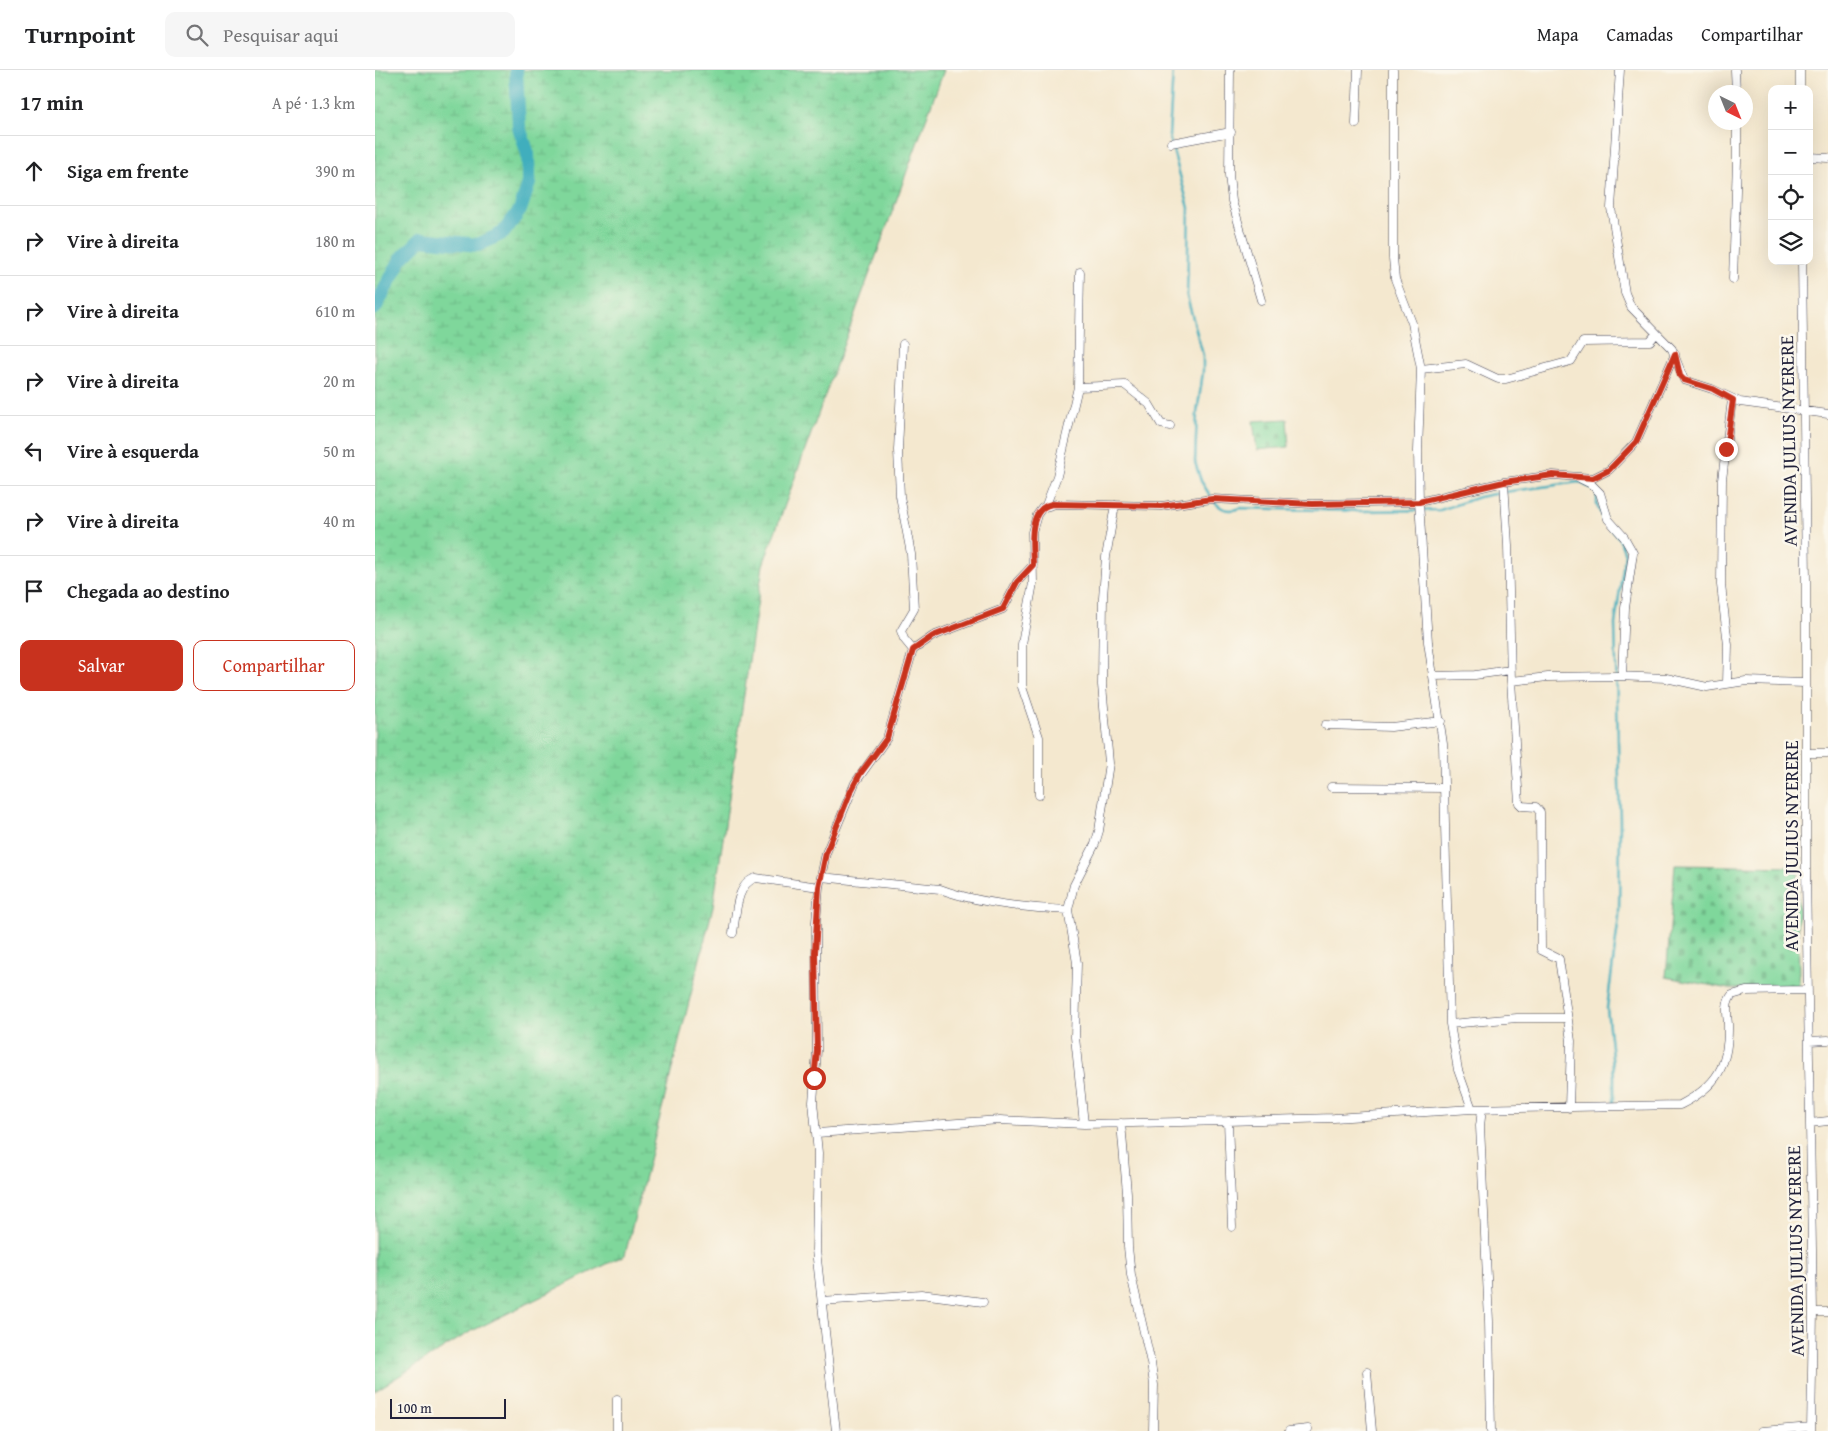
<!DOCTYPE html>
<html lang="pt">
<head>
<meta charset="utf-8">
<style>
  :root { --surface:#fff; --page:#f6f6f6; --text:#202124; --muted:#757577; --line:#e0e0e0; --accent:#c8321e }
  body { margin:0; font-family:"Gentium Book Plus",serif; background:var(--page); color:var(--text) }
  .controls { position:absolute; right:15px; top:15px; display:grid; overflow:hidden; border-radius:10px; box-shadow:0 5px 20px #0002 }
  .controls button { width:45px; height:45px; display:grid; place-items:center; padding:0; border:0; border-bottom:1px solid var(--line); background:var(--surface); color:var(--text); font:25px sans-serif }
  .compass { position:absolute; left:1333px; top:15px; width:45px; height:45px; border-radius:50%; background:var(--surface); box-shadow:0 5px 20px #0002; rotate:137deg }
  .scale { position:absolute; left:15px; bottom:12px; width:116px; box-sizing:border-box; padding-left:5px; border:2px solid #22223b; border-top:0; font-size:14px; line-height:18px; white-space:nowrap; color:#22223b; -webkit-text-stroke:4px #fbf7ec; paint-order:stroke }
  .stop { position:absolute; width:15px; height:15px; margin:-11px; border:4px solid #c8321e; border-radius:50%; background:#fff }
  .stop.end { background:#c8321e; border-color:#fff; box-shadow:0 1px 5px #0008 }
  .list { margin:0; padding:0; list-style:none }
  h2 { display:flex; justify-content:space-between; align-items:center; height:65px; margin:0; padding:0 20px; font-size:21px }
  h2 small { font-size:16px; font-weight:400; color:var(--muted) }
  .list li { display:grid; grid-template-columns:32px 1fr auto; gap:15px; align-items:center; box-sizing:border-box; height:70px; padding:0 20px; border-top:1px solid var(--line) }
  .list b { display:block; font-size:19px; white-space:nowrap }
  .list em { font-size:16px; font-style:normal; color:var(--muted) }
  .actions { display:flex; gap:10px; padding:15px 20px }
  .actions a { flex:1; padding:11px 0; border:1px solid var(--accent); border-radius:10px; text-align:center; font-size:18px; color:var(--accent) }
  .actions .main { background:var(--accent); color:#fff }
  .icon { flex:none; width:28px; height:28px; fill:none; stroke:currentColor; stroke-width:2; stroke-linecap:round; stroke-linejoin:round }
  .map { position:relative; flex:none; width:1453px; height:1361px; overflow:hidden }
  header { display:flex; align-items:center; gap:30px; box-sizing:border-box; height:70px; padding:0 25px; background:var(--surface); border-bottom:1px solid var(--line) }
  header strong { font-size:24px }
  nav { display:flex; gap:28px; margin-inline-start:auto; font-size:18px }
  .search { width:350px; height:45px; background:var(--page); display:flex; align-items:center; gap:12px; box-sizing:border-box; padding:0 18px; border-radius:10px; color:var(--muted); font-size:19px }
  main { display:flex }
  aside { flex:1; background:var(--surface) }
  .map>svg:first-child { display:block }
</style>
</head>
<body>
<header>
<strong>Turnpoint</strong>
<div class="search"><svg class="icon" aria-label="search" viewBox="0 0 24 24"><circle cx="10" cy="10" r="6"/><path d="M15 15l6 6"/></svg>Pesquisar aqui</div>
<nav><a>Mapa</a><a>Camadas</a><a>Compartilhar</a></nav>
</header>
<main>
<aside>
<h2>17 min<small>A pé · 1.3 km</small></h2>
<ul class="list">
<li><svg class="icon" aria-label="ahead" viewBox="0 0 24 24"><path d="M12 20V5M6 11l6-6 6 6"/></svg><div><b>Siga em frente</b></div><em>390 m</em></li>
<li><svg class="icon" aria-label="right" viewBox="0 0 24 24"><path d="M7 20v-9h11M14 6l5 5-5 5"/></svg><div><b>Vire à direita</b></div><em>180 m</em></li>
<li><svg class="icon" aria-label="right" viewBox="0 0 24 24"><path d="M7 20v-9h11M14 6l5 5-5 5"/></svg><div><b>Vire à direita</b></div><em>610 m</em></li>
<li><svg class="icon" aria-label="right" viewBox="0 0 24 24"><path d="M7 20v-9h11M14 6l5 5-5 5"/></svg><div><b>Vire à direita</b></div><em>20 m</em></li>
<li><svg class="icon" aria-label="left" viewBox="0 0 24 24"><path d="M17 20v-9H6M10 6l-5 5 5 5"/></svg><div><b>Vire à esquerda</b></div><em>50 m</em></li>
<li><svg class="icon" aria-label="right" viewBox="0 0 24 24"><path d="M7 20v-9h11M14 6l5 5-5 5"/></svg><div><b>Vire à direita</b></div><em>40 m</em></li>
<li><svg class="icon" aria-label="arrive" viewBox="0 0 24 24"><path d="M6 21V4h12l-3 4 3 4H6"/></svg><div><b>Chegada ao destino</b></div></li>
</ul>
<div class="actions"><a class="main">Salvar</a><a>Compartilhar</a></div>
</aside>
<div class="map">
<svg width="1453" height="1361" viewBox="0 0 1453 1361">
  <defs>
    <pattern id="wetland-marsh" width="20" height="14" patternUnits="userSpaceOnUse" patternTransform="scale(1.25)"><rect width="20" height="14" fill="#7fd79b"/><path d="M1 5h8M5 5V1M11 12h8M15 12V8" fill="none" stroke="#6db886"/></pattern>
    <pattern id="cemetery-stones" width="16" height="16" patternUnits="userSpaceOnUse" patternTransform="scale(1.25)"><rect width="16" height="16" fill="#7fd79b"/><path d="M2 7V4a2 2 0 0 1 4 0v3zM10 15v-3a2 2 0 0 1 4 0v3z" fill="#6db886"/></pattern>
  </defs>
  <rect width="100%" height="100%" fill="#fbf7ec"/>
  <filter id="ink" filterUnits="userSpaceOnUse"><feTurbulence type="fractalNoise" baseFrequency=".02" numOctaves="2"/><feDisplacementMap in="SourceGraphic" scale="10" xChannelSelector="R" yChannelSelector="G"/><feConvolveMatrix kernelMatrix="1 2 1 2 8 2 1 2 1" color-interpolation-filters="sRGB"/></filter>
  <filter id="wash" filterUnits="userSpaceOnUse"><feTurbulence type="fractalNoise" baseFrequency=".0096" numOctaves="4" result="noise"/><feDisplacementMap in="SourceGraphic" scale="20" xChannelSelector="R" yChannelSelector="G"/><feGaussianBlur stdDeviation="1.12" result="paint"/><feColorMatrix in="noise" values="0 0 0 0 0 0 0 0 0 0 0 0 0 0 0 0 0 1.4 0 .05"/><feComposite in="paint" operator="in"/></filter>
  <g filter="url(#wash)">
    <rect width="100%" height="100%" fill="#f4e8cf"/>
    <path fill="url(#wetland-marsh)" stroke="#507c6b" d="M0 0H569L388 495 338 837 250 1185 93 1263 0 1321Z"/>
    <path fill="url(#cemetery-stones)" stroke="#507c6b" d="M912 349 914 377 882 380 878 351Z
      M1300 795 1423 797 1424 916 1355 919 1291 907Z"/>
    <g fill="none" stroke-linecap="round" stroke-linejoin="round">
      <path stroke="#40aebd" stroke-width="2.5" d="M798 0 794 66 814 138 812 227 828 285V302L822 343 820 392 826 411 836 427
        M1222 425V435L1228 450 1244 468 1250 484 1240 554 1245 751 1244 847 1232 938 1239 1006V1034
        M839 431C846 440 855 442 865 438L986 441 1065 440 1104 427 1129 422 1204 412 1217 419"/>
      <path stroke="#40aebd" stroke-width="14" d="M0 238 26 189 46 169 103 175 128 163 145 140 154 113 153 84 144 57 141 0"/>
    </g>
  </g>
  <g filter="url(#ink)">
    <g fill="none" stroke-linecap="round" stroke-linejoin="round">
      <defs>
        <path id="minor" d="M855 0 854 105 857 131 886 230
          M1018 0V188L1020 209 1037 253 1046 299 1043 381 1044 432 1053 572 1068 674 1075 954 1083 1000 1097 1039 1305 1035C1342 1016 1354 996 1353 954 1352 944 1350 933 1357 925L1371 921 1433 920
          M1245 0 1236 138 1250 223 1256 237 1297 279 1309 310 1337 319 1365 332 1453 344
          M1360 0 1361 22
          M1425 0V19
          M981 54 983 0
          M796 73 856 62
          M1434 87 1453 88
          M1427 191 1431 509V803L1438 1242 1436 1361
          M1358 209 1362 91V52
          M528 274 523 380 525 426 536 484 539 539 526 561 529 569 538 580
          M1046 299 1091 294 1123 309H1131L1196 291 1208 272 1275 271 1281 264
          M703 317 750 315 774 334 786 354 795 356
          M1206 409 1216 414 1225 423 1233 449 1249 467 1258 483 1250 538 1247 606
          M1129 412 1133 475 1136 611 1144 733 1147 736 1161 737 1165 742 1166 880 1184 889 1196 971 1194 1038
          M671 435 682 406 703 317 705 202
          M1059 606 1100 605 1135 600
          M1136 611 1173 607 1242 606 1291 608 1332 617 1371 611 1430 613
          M1352 613 1353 575 1346 515 1347 410 1357 330
          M950 655 1016 657 1066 651
          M1431 683H1453
          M956 717 1069 718
          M664 725V667L647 617V574L658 513 657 462 662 445 667 438 681 434 786 436 837 429 937 434 1044 432 1129 412 1178 405 1218 408 1234 400 1261 372 1300 284
          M446 807 565 819C602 833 652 838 693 840
          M358 863C361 845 361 813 381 808L444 817
          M1075 954 1142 948H1192
          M1434 971 1453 970
          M1107 1039 1105 1056 1114 1251 1116 1361
          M853 1051 857 1157
          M746 1053 752 1123 753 1177 756 1205 776 1293 779 1315 778 1361
          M1435 1053 1453 1051
          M709 1054 700 967 702 893 693 840 699 815 720 774 724 761 734 693 727 615 728 527 731 487 740 435
          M442 1063 625 1050 709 1054 853 1051 959 1048 1097 1039
          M447 1231 546 1224 608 1232
          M1438 1242H1453
          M992 1302 997 1361
          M242 1361V1329
          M461 1361 441 1180 443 1083 438 1032 442 981 441 852 444 817 451 783 480 713 512 668 538 580 558 566 628 539 642 512 658 495
          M914 1361 933 1359
          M1387 1361 1436 1357"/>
      </defs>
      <use href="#minor" stroke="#424051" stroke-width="9"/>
      <use href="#minor" stroke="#fff" stroke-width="8"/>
    </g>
  </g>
  <g fill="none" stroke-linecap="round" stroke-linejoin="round" filter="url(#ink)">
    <path stroke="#c8321e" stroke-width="6" d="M439 1008 442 981 440 882 444 817 451 783 475 723 485 704 512 668 538 580 558 566 628 539 642 512 658 495C658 477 651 439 677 434L786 436 837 429 937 434 1044 432 1129 412 1178 405 1218 408 1234 400 1261 372 1300 284 1305 306 1309 310 1338 319 1358 330 1351 379"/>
  </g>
  <g text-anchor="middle" stroke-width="5" stroke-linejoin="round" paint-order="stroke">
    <g font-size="19" fill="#22223b" stroke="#fbf7ec">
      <text transform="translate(1413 371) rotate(-91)" y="7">AVENIDA JULIUS NYERERE</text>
      <text transform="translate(1416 776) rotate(-90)" y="7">AVENIDA JULIUS NYERERE</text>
      <text transform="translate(1420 1181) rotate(-91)" y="7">AVENIDA JULIUS NYERERE</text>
    </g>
  </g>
</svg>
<div class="controls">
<button>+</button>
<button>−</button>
<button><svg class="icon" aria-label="locate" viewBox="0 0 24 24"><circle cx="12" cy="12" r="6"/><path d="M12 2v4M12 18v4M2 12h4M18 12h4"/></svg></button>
<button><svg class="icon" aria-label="layers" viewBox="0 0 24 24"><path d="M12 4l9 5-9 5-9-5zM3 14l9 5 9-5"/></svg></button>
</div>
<svg class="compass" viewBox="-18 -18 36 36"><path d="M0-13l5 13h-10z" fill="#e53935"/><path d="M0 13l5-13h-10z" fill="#757577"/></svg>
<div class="scale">100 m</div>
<div class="stop" style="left:439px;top:1008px"></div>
<div class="stop end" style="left:1351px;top:379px"></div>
</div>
</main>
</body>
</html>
